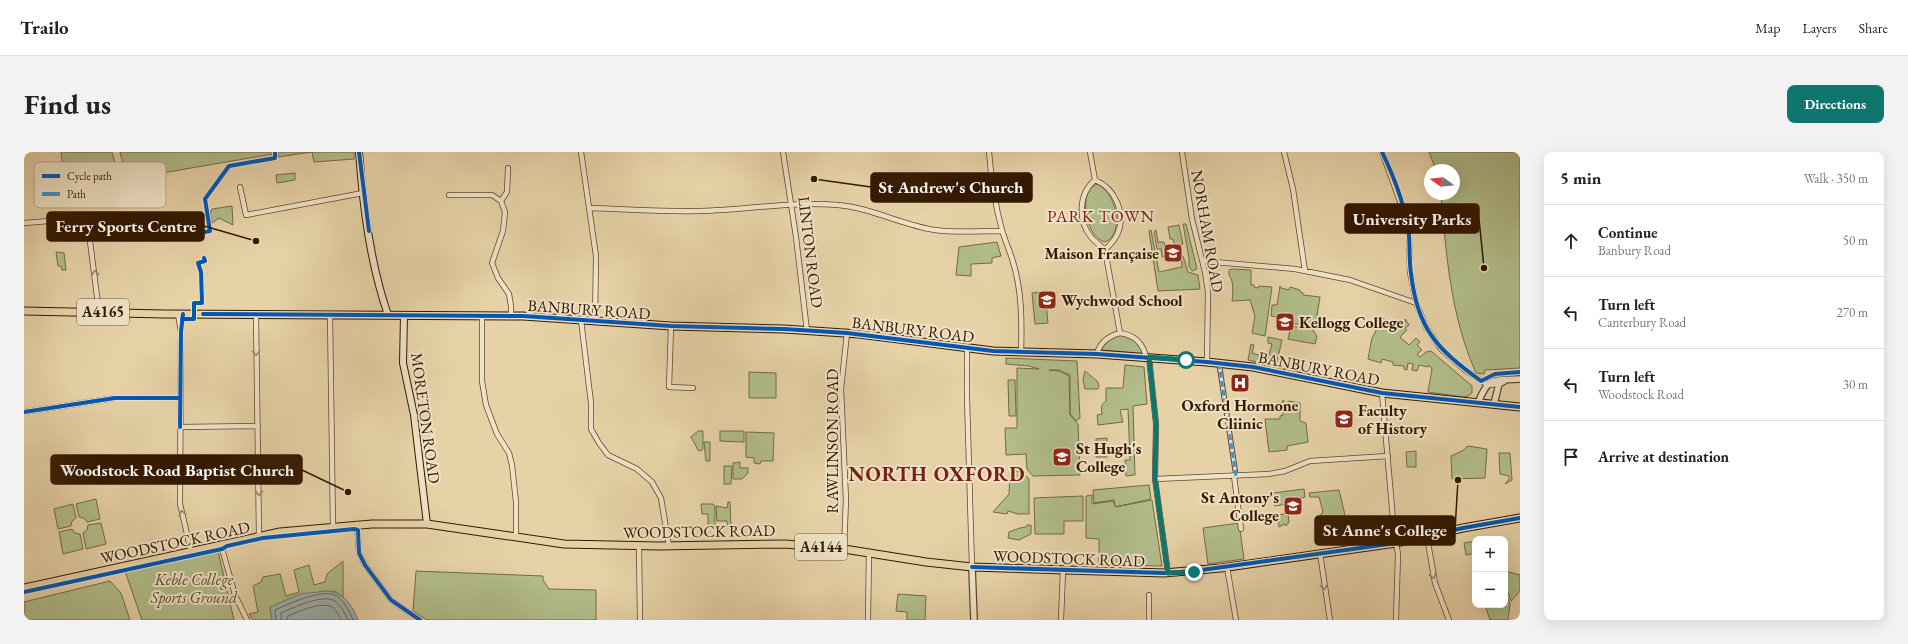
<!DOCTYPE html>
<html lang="en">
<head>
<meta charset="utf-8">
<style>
  :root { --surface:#fff; --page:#f2f2f2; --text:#222; --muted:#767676; --line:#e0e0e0; --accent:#0f766e }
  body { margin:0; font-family:"EB Garamond",serif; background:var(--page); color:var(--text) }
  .controls { position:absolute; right:12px; bottom:12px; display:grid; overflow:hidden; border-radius:8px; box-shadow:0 4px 16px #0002 }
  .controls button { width:36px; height:36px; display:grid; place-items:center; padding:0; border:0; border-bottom:1px solid var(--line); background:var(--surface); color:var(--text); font:20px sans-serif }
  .compass { position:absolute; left:1400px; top:12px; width:36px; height:36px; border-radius:50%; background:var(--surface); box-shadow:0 4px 16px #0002; rotate:284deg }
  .stop { position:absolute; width:12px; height:12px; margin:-9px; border:3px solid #0f766e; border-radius:50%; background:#fff }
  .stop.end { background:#0f766e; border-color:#fff; box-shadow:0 1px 4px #0008 }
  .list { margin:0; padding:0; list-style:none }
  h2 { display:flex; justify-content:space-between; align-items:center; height:52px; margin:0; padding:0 16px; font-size:17px }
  h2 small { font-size:13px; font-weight:400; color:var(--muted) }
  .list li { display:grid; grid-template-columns:26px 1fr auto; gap:12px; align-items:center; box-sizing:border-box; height:72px; padding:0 16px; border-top:1px solid var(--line) }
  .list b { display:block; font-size:15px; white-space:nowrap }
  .list p { margin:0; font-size:13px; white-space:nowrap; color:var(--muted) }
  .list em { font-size:13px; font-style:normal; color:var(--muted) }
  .icon { flex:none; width:22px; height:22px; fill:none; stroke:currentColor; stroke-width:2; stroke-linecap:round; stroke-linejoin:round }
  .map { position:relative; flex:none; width:1496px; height:468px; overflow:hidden; border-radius:8px }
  header { display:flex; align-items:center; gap:24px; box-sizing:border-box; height:56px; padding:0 20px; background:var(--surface); border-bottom:1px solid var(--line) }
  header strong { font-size:19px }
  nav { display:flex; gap:22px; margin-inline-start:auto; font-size:14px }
  .intro { display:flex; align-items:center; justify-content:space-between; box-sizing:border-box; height:96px; padding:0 24px }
  h1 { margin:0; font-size:28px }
  .button { padding:10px 18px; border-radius:8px; background:var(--accent); color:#fff; font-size:14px; font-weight:700 }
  main { display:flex; gap:24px; padding:0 24px }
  aside { flex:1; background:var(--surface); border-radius:8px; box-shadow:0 4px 16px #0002 }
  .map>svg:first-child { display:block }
</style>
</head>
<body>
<header>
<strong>Trailo</strong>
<nav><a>Map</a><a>Layers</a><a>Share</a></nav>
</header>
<div class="intro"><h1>Find us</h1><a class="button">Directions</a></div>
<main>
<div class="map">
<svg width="1496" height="468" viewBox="0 0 1496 468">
  <rect width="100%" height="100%" fill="#e7d2a8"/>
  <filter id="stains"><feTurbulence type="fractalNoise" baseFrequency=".005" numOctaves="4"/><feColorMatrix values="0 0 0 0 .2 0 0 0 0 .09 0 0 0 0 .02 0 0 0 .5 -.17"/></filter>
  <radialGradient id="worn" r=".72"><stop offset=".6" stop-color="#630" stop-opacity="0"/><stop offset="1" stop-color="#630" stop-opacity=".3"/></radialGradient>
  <path fill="#b1bd8b" stroke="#726a46" d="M37 0H88L93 20 61 24 60 22H49L48 15 39 16Z
    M96 0H249V2L103 27Z
    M254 0H330V7L290 10 288 0 254 5Z
    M1405 0H1496V216L1461 218 1460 222 1452 221C1427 165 1422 103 1417 42H1430V18H1412Z
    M271 21V28L253 31 252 23Z
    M1074 32C1092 40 1101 82 1081 90 1061 86 1053 36 1074 32Z
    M208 54 209 73 195 66 188 71 186 62 188 57Z
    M1159 72H1162L1173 117 1168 119 1165 115V106Z
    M1155 73 1159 92 1151 94 1149 87H1146L1144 75Z
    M1127 78 1135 120 1158 115 1157 104H1159L1164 120 1174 123 1176 137 1134 139 1125 79Z
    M1132 78 1134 90H1140L1143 104 1138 105 1137 97H1133L1130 80Z
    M973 90 977 104 968 106V111L947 112V124L932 123 935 95Z
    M32 100 40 101 42 118H38L37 114H34Z
    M1208 117 1227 118V133H1230V135L1234 136 1235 134 1248 135 1241 184 1228 181 1231 164 1226 148 1208 149C1209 141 1210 129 1205 123V118Z
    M1256 134 1257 136 1265 138 1266 135 1276 138V140L1279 141V143L1296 145 1291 175 1267 171 1268 168 1247 164 1248 153H1253Z
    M1021 140 1024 171 1011 172 1008 141Z
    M1359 166 1366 172 1363 176 1368 181 1381 170V167L1385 173 1381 176 1383 178 1376 185 1385 193 1392 186 1396 190 1393 193 1398 198 1393 202 1396 205 1402 200 1407 199 1448 234V241L1444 244 1439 245 1404 240 1408 217 1405 213 1404 215 1395 213 1393 219 1388 218 1389 212 1384 211 1383 218 1380 217V214L1369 213V210L1358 207 1357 211 1344 207 1348 186Z
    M1267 174 1289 178 1293 184 1291 192 1264 187Z
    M1096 183C1108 185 1114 191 1120 202L1077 198C1082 190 1087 186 1096 183Z
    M1244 185 1258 188 1252 214 1224 208 1227 192 1230 193 1228 201 1244 206 1248 192 1244 191Z
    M982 206 1053 209 1056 266 1052 269 1046 262V223L1035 218H1025L1035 219 1045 224 1046 263 1054 272 1056 323 1009 324 1003 317 1002 302 982 303 981 276H993V216L1015 217 1005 214 982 212Z
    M1101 213 1120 215 1123 252 1109 254 1111 323 1102 324 1101 308H1106L1104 257 1096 258 1099 270 1074 273 1073 263 1078 262C1077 254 1077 253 1082 249V236H1099Z
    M1061 219 1073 229 1075 233 1074 237H1061L1059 228Z
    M725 220 752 221V246H725Z
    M984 228H991L992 264H985Z
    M1259 248 1262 251 1265 249 1276 251V269L1282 271 1284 290 1263 294V298L1245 300 1241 267H1256V264L1259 263 1258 253H1255L1254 250 1258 251Z
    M674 279H679V297L677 299 674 298 667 285Z
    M696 279H720V290L696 289Z
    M722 280 750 281 749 309H737L736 312 730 311V306L722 305Z
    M1083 286V305H1072V287Z
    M680 290H686V309H682Z
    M1444 294 1463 297 1461 326 1428 327 1427 304 1438 299Z
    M1392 299V315H1383L1382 300Z
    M1475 301H1486L1488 328 1481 332 1485 327V324L1476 322Z
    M716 310V316H724V321L718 327H709V311Z
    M700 314H708L707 332H700Z
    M1000 319V322L1005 327V362H994L984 359 983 362 969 360 985 342 986 320Z
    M1125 333 1127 347 1091 355 1128 348 1138 414 1075 413V387L1062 386V344L1068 343V352L1089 349 1091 354 1090 348 1070 351 1069 338Z
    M1280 337 1281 345 1263 350V352L1251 354 1249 341Z
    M1315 338 1322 367 1299 371 1297 362 1299 360 1295 345H1286L1285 341Z
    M1059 344V369H1040V382H1011L1010 346Z
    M72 347 76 367 63 370 60 366 55 365 52 352Z
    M704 350H706L707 376 704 375 703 369H693L692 354 703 356Z
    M49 352 52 366 48 369 47 374 34 377 30 357Z
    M677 352H689L691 354V374H684V362H678Z
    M1264 361 1265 370 1262 374 1261 372 1255 375 1254 363Z
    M77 371 82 392 62 397 59 381 63 378 64 373Z
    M1215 371 1220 407 1184 412 1179 376Z
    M1003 373H1007V382L995 388 984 386 985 380 996 376 1002 375Z
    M48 377 51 381 56 382 59 397 39 402 35 380Z
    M1451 389V401L1442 403 1440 391Z
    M194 399 210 468H118L101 419Z
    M319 409V445L311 439 260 450 246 455 248 468H229L225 462 234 460 229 434 237 430 239 425 256 422 262 444 275 440 270 418 285 413 290 433 301 430 303 422Z
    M392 419 519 424V428L525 437 572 438V468H403L389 459Z
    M1481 419 1496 423V439L1487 449 1481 432Z
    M86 429 97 441 106 468H0V450Z
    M1481 438 1486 452 1484 468H1466L1461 453H1481Z
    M874 442 902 444 901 468H883V460L872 459Z"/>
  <path fill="#9db4b4" stroke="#73766c" d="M302 439C319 439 328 453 334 468H248L246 455 276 442Z"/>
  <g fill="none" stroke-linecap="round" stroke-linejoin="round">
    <path stroke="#68665a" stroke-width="1" d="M252 468 251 458C264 452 297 437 311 443 319 447 326 460 329 468
      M257 468V461C268 456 296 443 309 448 316 451 321 462 324 468
      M263 468 264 464C273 460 298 449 308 455 312 457 315 464 317 468"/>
    <defs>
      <path id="pedestrian" d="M1195 211 1212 324"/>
      <path id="minor" d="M557 0 572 104 571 169
        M759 0 772 85 783 179
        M965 0C967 26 971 53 978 78 981 89 986 99 989 110 998 139 998 170 997 201
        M1066 0 1071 28
        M1158 0 1168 67 1181 120 1184 140 1183 210
        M1260 0 1269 37 1281 119
        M1358 0 1378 55 1385 83 1386 120 1392 151 1402 175 1417 197 1441 218 1464 233 1475 232
        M484 16 483 40 477 49 481 60 479 79 468 111 474 126 485 142 487 154V164
        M1071 28C1091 36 1103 62 1093 83 1090 89 1086 93 1081 98 1077 94 1071 90 1067 85 1054 69 1054 42 1071 28Z
        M216 35 222 63 339 41
        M425 43H468L477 49
        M566 56C602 57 639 60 675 59 722 58 768 49 814 53 848 56 878 73 911 78 933 81 956 79 978 79
        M0 71 63 66 75 160
        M1081 98 1096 181
        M1179 109 1271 117 1326 128 1392 151
        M154 162 157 180 156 352 167 399
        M232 162 235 384
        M306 163 309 375
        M458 164V229L462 253 473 282 485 301 488 313 492 350V385
        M557 168 567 251V277L575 291 584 303 613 317 628 330 637 346 645 394
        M647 174 645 235 669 236
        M943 196V246L948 415
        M1073 202C1076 190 1085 184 1096 181 1110 183 1119 191 1122 205
        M1125 205 1132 272 1131 327 1144 421
        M1358 241 1370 379 1376 391
        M0 260 91 246H156
        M156 275 234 274
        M1210 324 1217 377
        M1131 327 1245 322 1261 319 1286 309 1364 304
        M333 372 335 401 341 413 367 448 396 468
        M1403 385 1411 431 1425 468
        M197 393 211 443 223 468
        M615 394 616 468
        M820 397 822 348 817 237 823 181
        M1296 401 1306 468
        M1203 415 1212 468
        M1125 443V468
        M844 468 845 400
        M1037 468 1039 418
        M1372 468 1374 402 1372 391"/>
      <path id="tertiary" d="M1454 251C1465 223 1470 229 1496 227
        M1470 252 1475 232 1482 228
        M948 415 950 468"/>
      <path id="secondary" d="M335 0C339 55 346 111 364 163
        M380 163 379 211 390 263 403 372"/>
      <path id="primary" d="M0 159 141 162 499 164 647 174 760 177 835 182 969 199 1073 202 1183 210 1229 215 1358 241 1496 255
        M0 436 256 380 348 372H403L540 392 635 394 761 392 820 397 902 410 948 415 1140 421 1197 416 1372 391 1439 376 1496 366"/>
    </defs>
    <use href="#pedestrian" stroke="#60462a" stroke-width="5.5"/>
    <use href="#minor" stroke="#60462a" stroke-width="6"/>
    <use href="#tertiary" stroke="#60462a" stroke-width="8"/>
    <use href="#secondary" stroke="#331800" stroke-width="8"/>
    <use href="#primary" stroke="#331800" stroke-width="9"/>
    <use href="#pedestrian" stroke="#efe2c6" stroke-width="3.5"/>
    <use href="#minor" stroke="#efe2c6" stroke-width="4.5"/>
    <use href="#tertiary" stroke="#efe2c6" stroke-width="5.5"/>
    <use href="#secondary" stroke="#efe2c6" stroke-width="6"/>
    <use href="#primary" stroke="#e7d2a8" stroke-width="7"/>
    <path stroke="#3d93d0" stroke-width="3" stroke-dasharray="6 3" stroke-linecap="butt" d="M1195 211 1212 324"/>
    <defs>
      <path id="cycleway" d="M335 0 345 79
        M1358 0C1370 25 1382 56 1385 84 1386 96 1385 109 1387 121 1393 177 1413 197 1457 229L1471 222 1496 220
        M176 81 186 79 181 47 205 14 251 6V0
        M179 162 499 164 647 174 760 177 823 181 969 199 1073 202 1183 210 1229 215 1358 241 1496 255
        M158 167H170V151H178L177 120 174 111 181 109 180 106
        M0 260 91 246H156
        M156 275 157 180 159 162
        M948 415 1140 421 1170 419 1372 391 1439 376 1496 366
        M0 440 198 397 203 394 239 386 330 377 334 378 335 401 341 413 367 448 396 468"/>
    </defs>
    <use href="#cycleway" stroke="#efe2c6" stroke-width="6"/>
    <use href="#cycleway" stroke="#0057b8" stroke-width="4"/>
  </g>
  <defs><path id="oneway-chevron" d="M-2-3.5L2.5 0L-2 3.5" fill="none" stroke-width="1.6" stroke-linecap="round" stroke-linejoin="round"/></defs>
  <g stroke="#9a876d">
    <use href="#oneway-chevron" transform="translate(71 121) rotate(-97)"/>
    <use href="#oneway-chevron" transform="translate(232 201) rotate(89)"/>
    <use href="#oneway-chevron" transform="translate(235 341) rotate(90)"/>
    <use href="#oneway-chevron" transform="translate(158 361) rotate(-104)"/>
    <use href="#oneway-chevron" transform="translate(1409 424) rotate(76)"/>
    <use href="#oneway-chevron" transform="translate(1300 435) rotate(82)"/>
  </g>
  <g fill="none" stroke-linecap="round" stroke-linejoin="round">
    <path stroke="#0f766e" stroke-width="5" d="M1162 208 1125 205 1132 272 1131 327 1144 421 1170 420"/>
  </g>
  <defs>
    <symbol id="university-square" viewBox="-11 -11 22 22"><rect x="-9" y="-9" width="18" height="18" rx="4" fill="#8f2418" stroke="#efe2c6"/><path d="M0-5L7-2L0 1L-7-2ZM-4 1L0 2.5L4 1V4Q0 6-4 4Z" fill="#fff"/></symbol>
    <symbol id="school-square" viewBox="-11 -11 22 22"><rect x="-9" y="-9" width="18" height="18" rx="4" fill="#8f2418" stroke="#efe2c6"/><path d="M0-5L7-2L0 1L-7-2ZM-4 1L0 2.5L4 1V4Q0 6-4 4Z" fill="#fff"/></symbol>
    <symbol id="hospital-square" viewBox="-11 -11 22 22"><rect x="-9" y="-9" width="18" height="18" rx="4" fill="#8f2418" stroke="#efe2c6"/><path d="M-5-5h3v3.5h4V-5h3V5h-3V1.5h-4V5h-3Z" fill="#fff"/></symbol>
  </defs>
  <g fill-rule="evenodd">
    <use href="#university-square" x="1138" y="90" width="22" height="22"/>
    <use href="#school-square" x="1012" y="137" width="22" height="22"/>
    <use href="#university-square" x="1250" y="159" width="22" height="22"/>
    <use href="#hospital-square" x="1205" y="220" width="22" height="22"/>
    <use href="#university-square" x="1309" y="256" width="22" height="22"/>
    <use href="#university-square" x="1027" y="294" width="22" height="22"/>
    <use href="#university-square" x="1258" y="343" width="22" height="22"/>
  </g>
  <g text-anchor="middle" stroke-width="4" stroke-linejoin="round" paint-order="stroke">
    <g fill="#efe2c6" stroke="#6b553b" stroke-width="1">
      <rect x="53" y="147" width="52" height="26" rx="3"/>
      <rect x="771" y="382" width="52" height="26" rx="3"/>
    </g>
    <g font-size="15" font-weight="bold" fill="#331800">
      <text x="79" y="165">A4165</text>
      <text x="797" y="400">A4144</text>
    </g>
    <g font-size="16" fill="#331800" stroke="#efe2c6">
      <text transform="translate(1184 79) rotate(80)" y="6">NORHAM ROAD</text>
      <text transform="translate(787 100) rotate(83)" y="6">LINTON ROAD</text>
      <text transform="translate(565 157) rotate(4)" y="6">BANBURY ROAD</text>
      <text transform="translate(889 177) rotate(7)" y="6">BANBURY ROAD</text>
      <text transform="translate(1295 216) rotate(11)" y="6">BANBURY ROAD</text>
      <text transform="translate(402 266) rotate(82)" y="6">MORETON ROAD</text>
      <text transform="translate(808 289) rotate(-90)" y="6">RAWLINSON ROAD</text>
      <text transform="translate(675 379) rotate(-1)" y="6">WOODSTOCK ROAD</text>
      <text transform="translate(151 390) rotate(-12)" y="6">WOODSTOCK ROAD</text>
      <text transform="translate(1045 406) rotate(2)" y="6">WOODSTOCK ROAD</text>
    </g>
    <g font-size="16" font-weight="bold" fill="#331800" stroke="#efe2c6" text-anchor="start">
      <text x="1135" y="107" text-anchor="end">Maison Française</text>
      <text x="1037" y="154">Wychwood School</text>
      <text x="1275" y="176">Kellogg College</text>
      <text x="1216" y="259" text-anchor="middle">Oxford Hormone<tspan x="1216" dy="18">Cliinic</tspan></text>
      <text x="1334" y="264">Faculty<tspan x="1334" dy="18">of History</tspan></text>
      <text x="1052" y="302">St Hugh's<tspan x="1052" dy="18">College</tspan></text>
      <text x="1255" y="351" text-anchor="end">St Antony's<tspan x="1255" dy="18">College</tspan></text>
    </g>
    <g font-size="16" font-style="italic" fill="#594a2a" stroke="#efe2c6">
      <text x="170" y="433">Keble College<tspan x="170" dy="18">Sports Ground</tspan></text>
    </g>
    <g font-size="17" letter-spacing="1" fill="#7a1f14" stroke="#efe2c6">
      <text x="1077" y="70">PARK TOWN</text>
    </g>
    <g font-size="20" font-weight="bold" letter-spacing="1" fill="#7a1f14" stroke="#efe2c6">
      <text x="913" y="329">NORTH OXFORD</text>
    </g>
  </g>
  <rect x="10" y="10" width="132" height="46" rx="6" fill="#efe2c6" stroke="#b7a58b" stroke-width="1"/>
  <rect x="18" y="22" width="18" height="4" fill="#0057b8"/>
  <rect x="18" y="40" width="18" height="4" fill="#3d93d0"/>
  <g font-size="11" fill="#331800">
    <text x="43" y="28">Cycle path</text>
    <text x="43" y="46">Path</text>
  </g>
  <path fill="none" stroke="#331800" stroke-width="1.5" d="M790 27L847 35M1460 116L1455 67M232 89L180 74M324 340L278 318M1434 328L1431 378"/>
  <g fill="#331800" stroke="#efe2c6" stroke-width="1.5">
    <circle cx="790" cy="27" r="4"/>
    <circle cx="1460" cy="116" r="4"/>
    <circle cx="232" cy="89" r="4"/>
    <circle cx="324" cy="340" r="4"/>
    <circle cx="1434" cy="328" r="4"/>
  </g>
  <g fill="#331800" stroke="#331800" stroke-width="1.5">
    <rect x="847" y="21" width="161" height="29" rx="4"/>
    <rect x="1321" y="52" width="134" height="29" rx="4"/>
    <rect x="23" y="60" width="157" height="29" rx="4"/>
    <rect x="27" y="303" width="251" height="29" rx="4"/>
    <rect x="1291" y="364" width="140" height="29" rx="4"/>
  </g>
  <g font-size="17" text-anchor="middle" font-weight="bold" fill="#fff">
    <text x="927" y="41">St Andrew's Church</text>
    <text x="1388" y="73">University Parks</text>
    <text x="102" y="80">Ferry Sports Centre</text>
    <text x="153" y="324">Woodstock Road Baptist Church</text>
    <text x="1361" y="384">St Anne's College</text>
  </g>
  <rect width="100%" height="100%" filter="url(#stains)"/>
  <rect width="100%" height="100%" fill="url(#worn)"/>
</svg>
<div class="controls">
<button>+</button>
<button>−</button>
</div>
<svg class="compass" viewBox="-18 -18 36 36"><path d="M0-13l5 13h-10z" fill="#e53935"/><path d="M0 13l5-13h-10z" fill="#767676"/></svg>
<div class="stop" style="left:1162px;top:208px"></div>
<div class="stop end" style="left:1170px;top:420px"></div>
</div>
<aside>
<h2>5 min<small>Walk · 350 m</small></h2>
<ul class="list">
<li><svg class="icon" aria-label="ahead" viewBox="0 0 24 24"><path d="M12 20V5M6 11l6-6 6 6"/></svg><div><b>Continue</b><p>Banbury Road</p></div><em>50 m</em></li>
<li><svg class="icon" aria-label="left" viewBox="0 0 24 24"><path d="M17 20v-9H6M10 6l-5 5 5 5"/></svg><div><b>Turn left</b><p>Canterbury Road</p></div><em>270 m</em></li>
<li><svg class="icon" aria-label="left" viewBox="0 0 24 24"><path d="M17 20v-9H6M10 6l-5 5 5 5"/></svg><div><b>Turn left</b><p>Woodstock Road</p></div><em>30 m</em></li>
<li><svg class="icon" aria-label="arrive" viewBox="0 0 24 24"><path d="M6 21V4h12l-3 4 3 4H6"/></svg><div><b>Arrive at destination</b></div></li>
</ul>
</aside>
</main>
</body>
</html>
